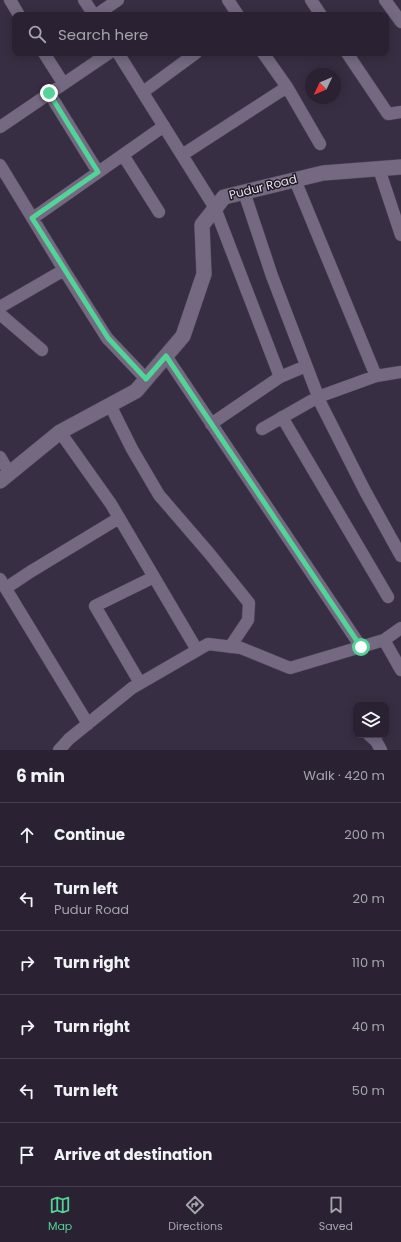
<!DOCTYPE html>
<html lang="en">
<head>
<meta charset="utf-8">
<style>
  :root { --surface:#2a2232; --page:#322a3a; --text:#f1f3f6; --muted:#a5a4ac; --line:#463f4d; --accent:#52d397 }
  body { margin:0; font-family:Poppins,sans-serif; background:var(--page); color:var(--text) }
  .controls { position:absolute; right:12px; bottom:12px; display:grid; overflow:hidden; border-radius:8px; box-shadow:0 2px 10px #0003 }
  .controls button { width:36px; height:36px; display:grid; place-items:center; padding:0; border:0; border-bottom:1px solid var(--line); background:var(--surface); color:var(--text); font:20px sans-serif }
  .compass { position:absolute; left:305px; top:68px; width:36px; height:36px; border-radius:50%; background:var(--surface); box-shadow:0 2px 10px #0003; rotate:226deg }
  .stop { position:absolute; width:12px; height:12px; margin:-9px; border:3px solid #52d397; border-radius:50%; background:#fff }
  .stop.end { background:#52d397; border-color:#fff; box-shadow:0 1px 4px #0008 }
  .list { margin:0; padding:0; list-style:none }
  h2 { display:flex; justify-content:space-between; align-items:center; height:52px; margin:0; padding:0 16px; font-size:17px }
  h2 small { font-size:13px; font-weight:400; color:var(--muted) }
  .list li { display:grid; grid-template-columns:26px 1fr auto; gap:12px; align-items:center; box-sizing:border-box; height:64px; padding:0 16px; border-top:1px solid var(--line) }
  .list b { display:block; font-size:15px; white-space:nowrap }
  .list p { margin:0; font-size:13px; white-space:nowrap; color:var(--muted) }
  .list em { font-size:13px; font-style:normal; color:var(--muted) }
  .icon { flex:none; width:22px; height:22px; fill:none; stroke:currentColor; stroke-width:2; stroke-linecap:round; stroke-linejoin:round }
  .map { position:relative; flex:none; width:401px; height:750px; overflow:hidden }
  .search { position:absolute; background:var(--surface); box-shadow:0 2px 10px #0003; left:12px; right:12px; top:12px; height:44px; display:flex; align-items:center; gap:10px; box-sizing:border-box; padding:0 14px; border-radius:8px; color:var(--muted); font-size:15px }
  .sheet { height:436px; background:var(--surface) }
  nav { display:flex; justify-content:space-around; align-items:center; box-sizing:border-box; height:56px; border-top:1px solid var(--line); background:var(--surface); font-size:11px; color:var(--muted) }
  nav a { display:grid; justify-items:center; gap:2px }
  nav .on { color:var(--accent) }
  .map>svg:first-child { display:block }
</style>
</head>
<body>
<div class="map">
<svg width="401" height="750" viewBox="0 0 401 750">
  <rect width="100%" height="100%" fill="#382e43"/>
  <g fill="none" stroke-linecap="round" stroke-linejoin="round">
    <defs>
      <path id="minor" d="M10 0 19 15
        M84 0 94 15
        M228 0 238 15
        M311 0 321 15
        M385 0 401 22
        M96 15 118 0
        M44 53 63 83
        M118 53 215 208 280 377 306 366
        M263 53 287 87 320 144
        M347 53 388 114 401 112
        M143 92 196 53
        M49 93 98 172
        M0 127 109 53
        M123 155 159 212
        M182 155 287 87
        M0 165 64 270 107 338 146 379
        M379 169 401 235
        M295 180 376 376
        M244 192 272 276 321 404 365 491 401 556
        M33 218 164 126
        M0 307 64 270
        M0 314 42 350
        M166 356 361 647
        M110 405 132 449 159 495 209 553 249 603 248 620 230 647
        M282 417 388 597
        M211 424 280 377
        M262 429 318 397 376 376 401 372
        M60 432 111 504 197 650
        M0 457 10 474
        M0 579 88 724
        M6 588 30 572 119 518
        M384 640 401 670
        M140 683 95 606 154 577
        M369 735 376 741 381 750
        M59 750 69 739 132 688 208 644 241 648 290 668 384 640 401 628"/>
      <path id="tertiary" d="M0 481 60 432 136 391 183 336 204 274 202 225 224 197 323 173 401 167"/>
    </defs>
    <use href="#minor" stroke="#534b5d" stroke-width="13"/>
    <use href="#tertiary" stroke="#534b5d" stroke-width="16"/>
    <use href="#minor" stroke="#746981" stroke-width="12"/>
    <use href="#tertiary" stroke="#746981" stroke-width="15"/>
  </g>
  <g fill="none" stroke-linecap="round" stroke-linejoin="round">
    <path stroke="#52d397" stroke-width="5" d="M49 93 98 172 32 218 108 338 146 379 166 356 361 647"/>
  </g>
  <g text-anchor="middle" stroke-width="3" stroke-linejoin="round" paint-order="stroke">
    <g font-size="12" fill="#e8e2f0" stroke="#1d1822">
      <text transform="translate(263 187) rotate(-14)" y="4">Pudur Road</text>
    </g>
  </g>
</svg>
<div class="controls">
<button><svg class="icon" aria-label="layers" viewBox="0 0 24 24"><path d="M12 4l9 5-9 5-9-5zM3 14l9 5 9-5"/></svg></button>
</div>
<svg class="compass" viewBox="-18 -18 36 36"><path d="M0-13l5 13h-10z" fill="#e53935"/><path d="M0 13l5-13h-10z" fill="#a5a4ac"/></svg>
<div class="stop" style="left:361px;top:647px"></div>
<div class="stop end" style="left:49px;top:93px"></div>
<div class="search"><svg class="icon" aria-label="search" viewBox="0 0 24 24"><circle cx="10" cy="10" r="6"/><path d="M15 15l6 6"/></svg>Search here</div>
</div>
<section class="sheet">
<h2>6 min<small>Walk · 420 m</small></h2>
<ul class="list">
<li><svg class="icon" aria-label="ahead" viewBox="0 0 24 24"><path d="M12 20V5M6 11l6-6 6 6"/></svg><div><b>Continue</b></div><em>200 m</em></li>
<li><svg class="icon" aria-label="left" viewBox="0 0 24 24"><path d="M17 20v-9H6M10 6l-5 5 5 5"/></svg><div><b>Turn left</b><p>Pudur Road</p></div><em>20 m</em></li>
<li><svg class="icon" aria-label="right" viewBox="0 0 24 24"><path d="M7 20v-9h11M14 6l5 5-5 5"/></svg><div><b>Turn right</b></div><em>110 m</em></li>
<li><svg class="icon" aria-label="right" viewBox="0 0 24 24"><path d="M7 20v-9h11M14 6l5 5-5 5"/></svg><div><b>Turn right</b></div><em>40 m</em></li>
<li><svg class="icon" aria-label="left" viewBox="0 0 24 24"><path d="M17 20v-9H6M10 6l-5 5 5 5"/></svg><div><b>Turn left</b></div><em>50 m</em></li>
<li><svg class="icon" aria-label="arrive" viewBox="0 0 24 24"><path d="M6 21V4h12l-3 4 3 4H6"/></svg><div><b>Arrive at destination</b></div></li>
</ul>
</section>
<nav>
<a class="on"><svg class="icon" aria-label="map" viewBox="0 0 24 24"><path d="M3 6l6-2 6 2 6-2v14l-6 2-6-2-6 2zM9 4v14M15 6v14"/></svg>Map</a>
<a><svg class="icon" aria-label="directions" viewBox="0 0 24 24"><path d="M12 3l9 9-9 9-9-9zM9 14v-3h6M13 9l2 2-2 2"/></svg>Directions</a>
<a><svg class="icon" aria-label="saved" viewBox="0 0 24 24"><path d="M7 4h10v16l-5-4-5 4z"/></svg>Saved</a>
</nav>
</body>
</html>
